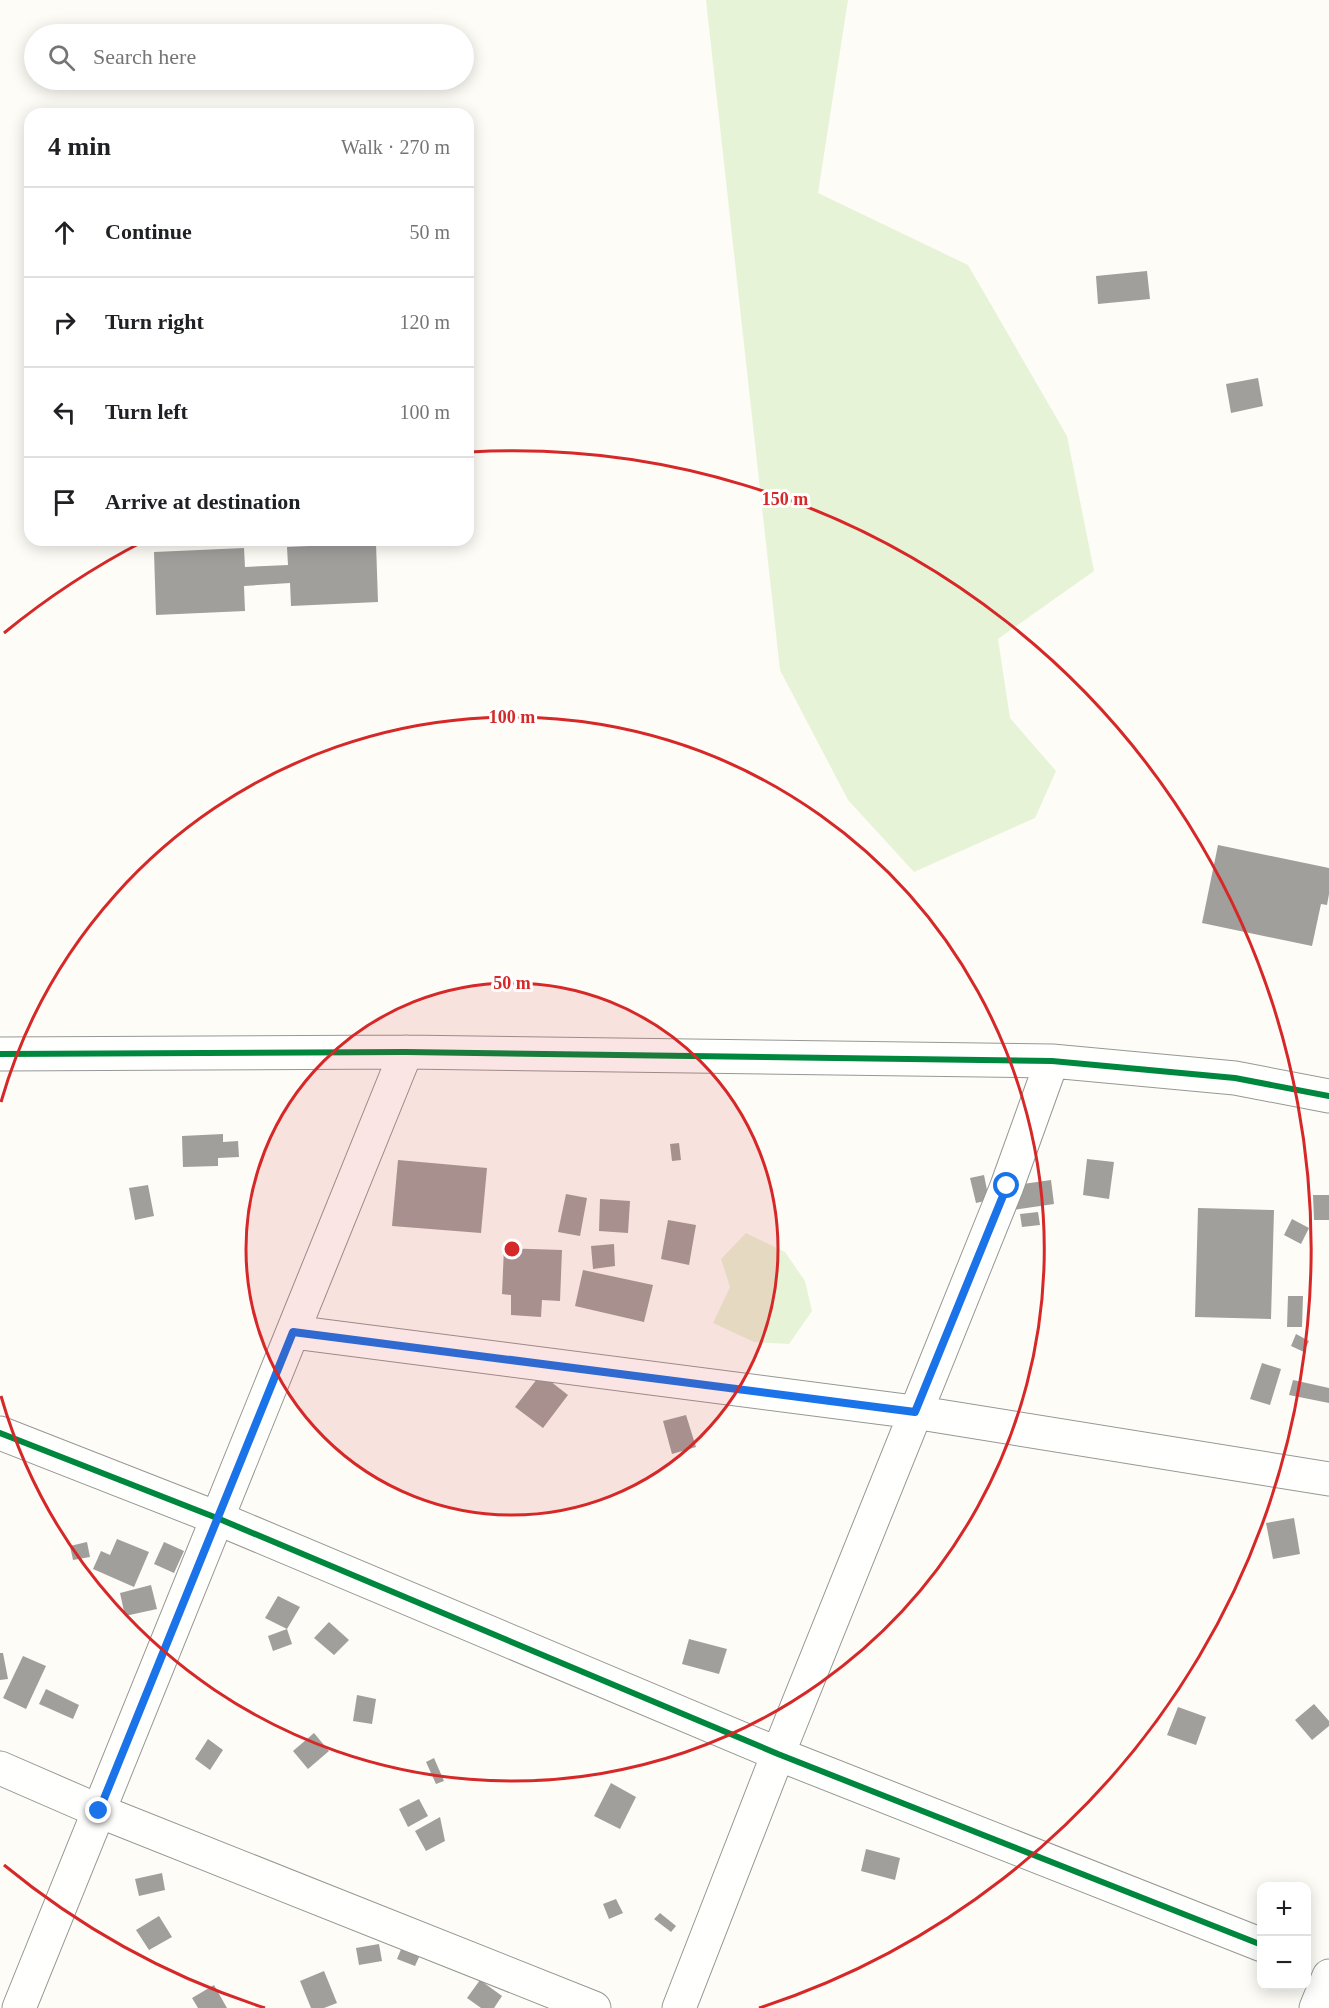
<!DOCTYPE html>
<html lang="en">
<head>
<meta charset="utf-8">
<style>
  :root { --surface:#fff; --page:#f2f2f2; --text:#202124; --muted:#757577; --line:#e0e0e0 }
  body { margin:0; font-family:Georgia,serif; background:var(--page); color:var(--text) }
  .controls { position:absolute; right:18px; bottom:18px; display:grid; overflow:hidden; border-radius:12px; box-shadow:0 3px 15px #0003 }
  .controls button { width:54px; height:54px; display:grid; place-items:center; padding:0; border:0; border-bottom:2px solid var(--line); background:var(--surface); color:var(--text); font:30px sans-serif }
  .stop { position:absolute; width:18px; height:18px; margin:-14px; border:4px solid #1a73e8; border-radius:50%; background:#fff }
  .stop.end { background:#1a73e8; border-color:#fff; box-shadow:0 2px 6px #0008 }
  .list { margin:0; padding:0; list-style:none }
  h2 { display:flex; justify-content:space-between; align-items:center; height:78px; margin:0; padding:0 24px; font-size:26px }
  h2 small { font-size:20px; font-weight:400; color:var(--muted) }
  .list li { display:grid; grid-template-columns:39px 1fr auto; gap:18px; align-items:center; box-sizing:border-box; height:90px; padding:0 24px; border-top:2px solid var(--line) }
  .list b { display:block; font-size:22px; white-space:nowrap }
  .list em { font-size:20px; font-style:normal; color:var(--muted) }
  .icon { flex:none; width:33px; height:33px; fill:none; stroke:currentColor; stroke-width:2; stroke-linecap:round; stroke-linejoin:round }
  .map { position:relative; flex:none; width:1329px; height:2008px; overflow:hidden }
  .search { position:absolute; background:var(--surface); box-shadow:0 3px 15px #0003; left:24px; top:24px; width:450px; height:66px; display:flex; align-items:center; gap:15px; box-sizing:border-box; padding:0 21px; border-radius:33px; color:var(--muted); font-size:22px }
  .panel { position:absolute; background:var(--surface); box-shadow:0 3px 15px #0003; left:24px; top:108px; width:450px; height:438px; border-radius:18px }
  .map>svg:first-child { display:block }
</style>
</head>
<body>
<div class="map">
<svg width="1329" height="2008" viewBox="0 0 1329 2008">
  <rect width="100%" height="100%" fill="#fdfcf7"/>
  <path fill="#e7f3d7" d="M706 0H848L818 193 968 265 1067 436 1094 571 998 639 1010 718 1056 771 1035 818 914 872 848 800 780 670Z
    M746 1233 785 1252 805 1281 812 1311 789 1344 754 1342 713 1323 730 1287 721 1259Z"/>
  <path fill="#a19f9c" d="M1147 271 1150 299 1098 304 1096 276Z
    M1258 378 1263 406 1231 413 1226 384Z
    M376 543 378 602 291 606 290 583 244 586 245 611 156 615 154 552 244 548 245 567 288 565 287 547Z
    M1218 845 1329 868V894L1327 905 1321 904 1312 946 1202 923Z
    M223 1134V1142L238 1141 239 1157 218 1158V1166L183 1167 182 1136Z
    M679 1143 681 1160 672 1161 670 1144Z
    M1087 1159 1114 1162 1109 1199 1083 1195Z
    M398 1160 487 1168 481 1233 392 1226Z
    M984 1175 989 1200 976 1203 970 1178Z
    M1051 1180 1054 1204 1012 1210 1009 1186Z
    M148 1185 154 1216 135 1220 129 1188Z
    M566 1194 587 1198 580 1236 558 1232Z
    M1313 1195H1329V1220H1314Z
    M600 1199 630 1201 628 1233 599 1231Z
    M1198 1208 1274 1210 1271 1319 1195 1317Z
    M1038 1212 1040 1225 1022 1227 1020 1214Z
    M1292 1219 1309 1228 1301 1244 1284 1235Z
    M668 1220 696 1225 689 1265 661 1259Z
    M614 1244 615 1266 593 1269 591 1246Z
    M504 1248 562 1250 560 1301 542 1300 541 1317 511 1315V1295L502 1294Z
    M583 1270 653 1285 644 1322 575 1306Z
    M1288 1296H1303L1302 1327H1287Z
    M1296 1334 1309 1341 1304 1352 1291 1346Z
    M1262 1363 1281 1369 1270 1405 1250 1399Z
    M541 1374 568 1395 543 1428 515 1407Z
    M1293 1380 1329 1388V1403L1289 1395Z
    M686 1415 696 1447 672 1454 663 1421Z
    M1294 1518 1300 1554 1273 1559 1266 1523Z
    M117 1539 149 1552 134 1587 93 1569 101 1551 110 1555Z
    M87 1542 90 1557 73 1560 70 1546Z
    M164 1542 184 1551 174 1573 154 1564Z
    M151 1585 157 1609 125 1616 120 1593Z
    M278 1596 300 1607 287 1629 265 1618Z
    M329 1622 349 1640 334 1655 314 1638Z
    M287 1629 292 1644 273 1651 268 1636Z
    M689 1639 727 1649 719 1674 682 1664Z
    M0 1653H3L8 1679 0 1680Z
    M23 1656 46 1666 26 1709 3 1698Z
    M46 1689 79 1705 73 1719 39 1704Z
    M357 1695 376 1699 372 1724 353 1721Z
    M1314 1704 1329 1721V1726L1312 1740 1295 1720Z
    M1178 1707 1206 1717 1196 1745 1167 1735Z
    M314 1733 329 1751 308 1769 293 1751Z
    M208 1739 223 1750 210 1770 195 1759Z
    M434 1758 444 1781 436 1784 426 1762Z
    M611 1783 636 1797 620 1829 594 1816Z
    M419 1799 428 1816 408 1827 399 1809Z
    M440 1817 445 1841 426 1851 415 1831Z
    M866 1849 900 1858 895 1880 861 1871Z
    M162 1873 165 1890 139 1896 135 1879Z
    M616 1899 623 1913 609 1919 603 1904Z
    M660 1913 676 1926 671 1932 654 1919Z
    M159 1916 172 1937 149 1950 136 1930Z
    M379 1944 382 1961 359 1965 356 1948Z
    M402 1947 420 1955 415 1966 397 1959Z
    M324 1971 337 2003 324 2008H311L300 1981Z
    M480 1980 502 1996 494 2008H481L467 1998Z
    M214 1985 227 2008H198L192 1998Z"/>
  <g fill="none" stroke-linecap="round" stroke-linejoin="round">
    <defs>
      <path id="minor" d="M0 1054 406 1052 1052 1061 1235 1078 1329 1096
        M293 1332 914 1412 1329 1479
        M0 1433 217 1518 778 1754 1262 1945
        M0 1768 99 1811 594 2008
        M19 2008 406 1052
        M679 2008 778 1754 1007 1186 1052 1061
        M1316 2008 1329 1976"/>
    </defs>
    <use href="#minor" stroke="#979795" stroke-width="35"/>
    <use href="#minor" stroke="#fffffe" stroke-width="33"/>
    <defs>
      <path id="cycleway" d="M0 1054 406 1052 1052 1061 1235 1078 1329 1096
        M0 1433 217 1518 778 1754 1262 1945"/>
    </defs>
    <use href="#cycleway" stroke="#fff" stroke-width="10"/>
    <use href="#cycleway" stroke="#00873e" stroke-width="6"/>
  </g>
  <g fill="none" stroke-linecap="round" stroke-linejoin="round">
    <path stroke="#1a73e8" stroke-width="8" d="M99 1811 293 1332 915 1412 1007 1186"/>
  </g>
  <circle cx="512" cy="1249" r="266" fill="#d62828" fill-opacity=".12"/>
  <g fill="none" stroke="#d62828" stroke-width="3">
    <circle cx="512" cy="1249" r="266"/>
    <path d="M1 1102A532 532 0 1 1 1 1396"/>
    <path d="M265 2008A798 798 0 0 1 4 1865M4 633A798 798 0 0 1 144 541M470 452A798 798 0 0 1 759 2008"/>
  </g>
  <circle cx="512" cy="1249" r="9" fill="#d62828" stroke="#fff" stroke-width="3"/>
  <g font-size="18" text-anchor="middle" font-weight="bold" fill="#d62828" stroke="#fff" stroke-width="6" stroke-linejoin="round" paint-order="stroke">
    <text x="785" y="505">150 m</text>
    <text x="512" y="723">100 m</text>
    <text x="512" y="989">50 m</text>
  </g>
</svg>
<div class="controls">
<button>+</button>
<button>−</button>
</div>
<div class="stop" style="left:1007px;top:1186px"></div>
<div class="stop end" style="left:99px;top:1811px"></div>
<div class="search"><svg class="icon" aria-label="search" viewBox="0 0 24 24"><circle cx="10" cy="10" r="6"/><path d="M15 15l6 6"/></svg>Search here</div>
<section class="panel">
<h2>4 min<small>Walk · 270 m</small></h2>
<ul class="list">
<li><svg class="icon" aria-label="ahead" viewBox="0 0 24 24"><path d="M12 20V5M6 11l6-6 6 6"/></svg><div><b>Continue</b></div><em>50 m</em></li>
<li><svg class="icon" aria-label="right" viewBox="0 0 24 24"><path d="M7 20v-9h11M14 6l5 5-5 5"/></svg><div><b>Turn right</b></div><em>120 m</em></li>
<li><svg class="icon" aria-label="left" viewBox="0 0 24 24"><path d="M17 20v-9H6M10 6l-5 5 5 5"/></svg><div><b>Turn left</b></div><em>100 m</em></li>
<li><svg class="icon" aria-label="arrive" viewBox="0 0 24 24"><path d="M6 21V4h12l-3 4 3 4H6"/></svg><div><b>Arrive at destination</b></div></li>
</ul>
</section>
</div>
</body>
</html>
